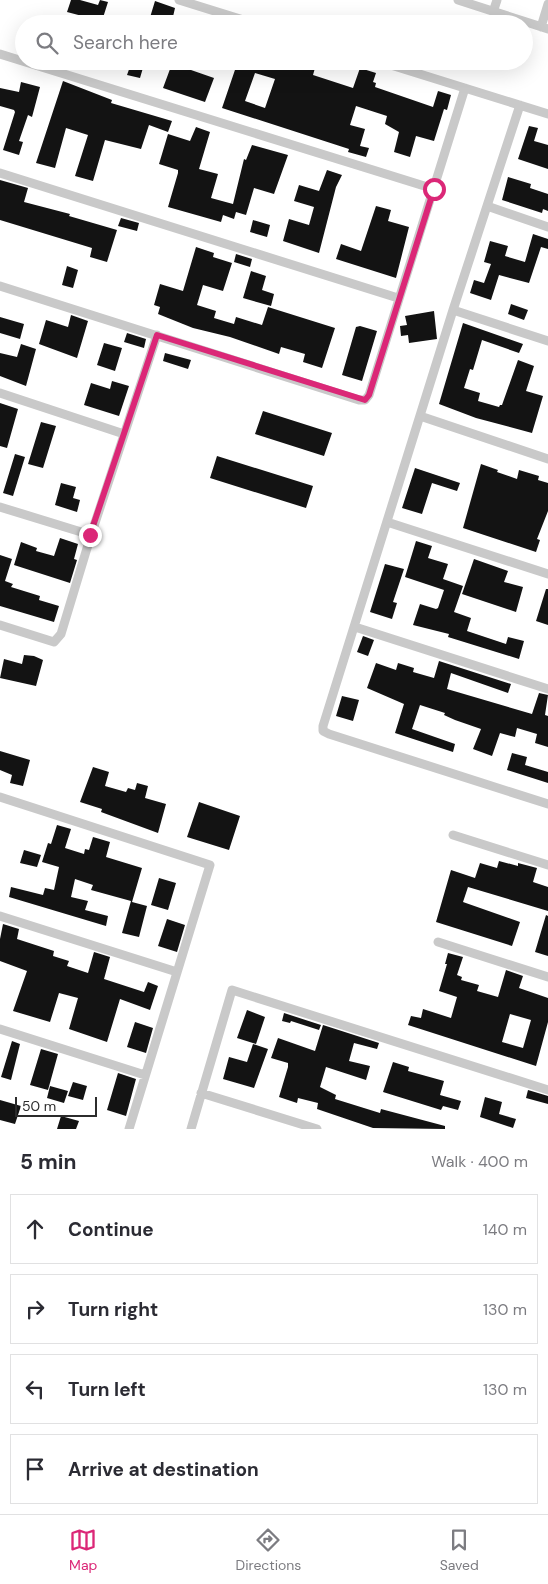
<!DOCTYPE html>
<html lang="en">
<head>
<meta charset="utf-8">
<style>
  :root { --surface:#fff; --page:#f7f7f7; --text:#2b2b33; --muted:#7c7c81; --line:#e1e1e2; --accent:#db2777 }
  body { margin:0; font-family:"DM Sans",sans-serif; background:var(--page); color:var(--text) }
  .scale { position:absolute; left:15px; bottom:12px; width:82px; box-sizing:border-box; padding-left:5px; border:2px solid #2c2c2c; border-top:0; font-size:14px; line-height:18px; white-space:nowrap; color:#2c2c2c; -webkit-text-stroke:4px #fff; paint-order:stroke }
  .stop { position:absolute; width:15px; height:15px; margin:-11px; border:4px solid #db2777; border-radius:50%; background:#fff }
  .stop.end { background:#db2777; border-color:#fff; box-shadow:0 1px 5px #0008 }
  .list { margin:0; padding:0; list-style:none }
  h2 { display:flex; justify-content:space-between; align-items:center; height:65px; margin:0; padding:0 20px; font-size:21px }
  h2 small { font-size:16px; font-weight:400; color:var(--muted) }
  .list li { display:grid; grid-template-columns:32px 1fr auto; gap:15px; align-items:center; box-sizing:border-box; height:70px; margin:0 10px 10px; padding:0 10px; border:1px solid var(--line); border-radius:0px }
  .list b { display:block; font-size:19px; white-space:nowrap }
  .list em { font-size:16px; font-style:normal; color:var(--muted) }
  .icon { flex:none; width:28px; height:28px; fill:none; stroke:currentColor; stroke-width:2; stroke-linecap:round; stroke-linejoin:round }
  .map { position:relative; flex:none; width:548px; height:1129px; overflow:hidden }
  .search { position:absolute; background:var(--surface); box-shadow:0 5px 20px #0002; left:15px; right:15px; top:15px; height:55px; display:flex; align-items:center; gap:12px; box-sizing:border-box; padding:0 18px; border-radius:28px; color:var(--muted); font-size:19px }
  .sheet { height:385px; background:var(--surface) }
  nav { display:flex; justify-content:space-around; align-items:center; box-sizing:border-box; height:70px; border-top:1px solid var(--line); background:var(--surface); font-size:14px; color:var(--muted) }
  nav a { display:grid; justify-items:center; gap:2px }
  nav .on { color:var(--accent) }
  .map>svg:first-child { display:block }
</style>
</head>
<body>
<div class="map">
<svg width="548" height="1129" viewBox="0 0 548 1129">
  <rect width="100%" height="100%" fill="#fff"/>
  <path fill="#131313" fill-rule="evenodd" d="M71 0H80L98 5 100 0 108 2 101 24H85L86 17 67 12Z
    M155 1 175 8 172 21 165 19 163 24H148Z
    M132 61H145L140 78 127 75Z
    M173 61H194L191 70 214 78 205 102 163 88Z
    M238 61H292L315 68 313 75 353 88 360 68 376 73 373 82 376 83 375 87 433 107 438 91 451 95 447 110 444 109 434 141 416 136 410 157 394 152 399 132 385 124 387 116 356 106 350 125 365 129 360 146 369 148 366 157 348 152 349 149 222 108ZM255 73 275 79 265 108 245 101Z
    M63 81 112 100 111 103 172 121 168 132 149 125 141 149 105 140 93 181 75 176 88 135 66 128 55 168 36 163Z
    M21 82 40 87 32 117 28 115 19 141 23 142 19 155 3 150 15 112 14 110 0 106V88L19 92Z
    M529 126 538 128 534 141 548 145V169L518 159Z
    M196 127 210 132 199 169 218 174 211 198 233 204 244 159 246 160 252 145 288 155 274 194 254 188 246 215 236 212 234 219 223 215 221 222 168 207 178 173V170L159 164 168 134 190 141Z
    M327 170 342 175 336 187 319 253 283 241 289 219 309 225 314 207 294 201 299 185 319 191Z
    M508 177 531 184 530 188 548 194V211L543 209 542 213 502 200Z
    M0 180 28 188 24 202 70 214 69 216 117 230 107 262 90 257 92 248 0 220Z
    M376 206 391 210 388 221 409 227 396 278 336 259 341 244 361 251Z
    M121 218 139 223 137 231 118 226Z
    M253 220 270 225 267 237 250 232Z
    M533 234 548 239V249L541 247 529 283 499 275 491 300 470 293 474 280 484 283 491 264 484 262 490 241 508 246 505 256 525 262Z
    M196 247 214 253 213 257 232 263 223 291 203 285 197 305 216 311 214 318 234 324 236 317 262 325 268 307 335 328 322 368 303 362 305 354 281 347 279 354 230 337 193 328 158 314 160 307 154 305 160 284 183 291Z
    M236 254 252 259 250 267 234 262Z
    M67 266 78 270 73 288 62 285Z
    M251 271 266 276 262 290 274 294 271 306 243 298Z
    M511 304 528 310 524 320 508 314Z
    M434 311 437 339 409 343 408 335 401 336 400 326 407 325 405 316Z
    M71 315 88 321 77 358 39 344 46 320 68 327Z
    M0 317 24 324 20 339 0 333Z
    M463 323 523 344 519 353 482 340 473 370 470 369 464 388 480 393 478 401 499 407 500 405H502L518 360 534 366 526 391 543 396 532 433 476 418 439 404Z
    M360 326 377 331 362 381 342 375 356 327Z
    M127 333 146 339 144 348 124 342Z
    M104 343 122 348 115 371 97 365Z
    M21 344 36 349 26 386 0 376V353L17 357Z
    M165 353 191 360 188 369 163 361Z
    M112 381 129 386 119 416 84 405 91 383 110 389Z
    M0 403 18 409 7 448 0 446Z
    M263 411 332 433 324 456 255 434Z
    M41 422 56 426 43 468 28 464Z
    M15 454 25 457 13 496 3 493Z
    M217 456 313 486 306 508 210 478Z
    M481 464 498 470 497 472 517 479 519 470 539 476 538 480 548 483V511L537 539 540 540 536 552 463 528Z
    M415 468 460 483 457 491 432 483 422 514 402 508Z
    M61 483 76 487 73 498 80 500 77 512 55 505Z
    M60 538 78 544 74 559 77 560 70 583 14 565 21 542 37 548 36 551 54 556Z
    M416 541 432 546 428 558 448 564 443 579 463 586 454 612 471 618 467 631 506 644 508 637 524 641 519 659 448 637 449 634 413 625 420 604 436 609 438 608 444 590 405 577Z
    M0 555 12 559 5 581 13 584 11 587 40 596 39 600 59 606 54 622 0 606Z
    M474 559 508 571 504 582 523 587 516 612 462 594Z
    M385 564 404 569 393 602 397 603 392 619 370 612Z
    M546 589H548V625L536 621Z
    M363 636 374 640 368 656 357 652Z
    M24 655 34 656 43 660 36 686 0 678 4 659 22 664Z
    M439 661 511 684 508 693 451 673 447 689 532 714 539 693 548 695 545 715 548 716V747L535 743 537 734 517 728 515 737 500 733 492 756 473 749 481 729 455 720 444 715 445 713 420 705 412 729 455 744 453 752 395 733 404 704 367 688 376 663 396 670 398 663 414 668 413 672 434 678Z
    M342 696 359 700 353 721 336 716Z
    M0 751 30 760 23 786 10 783 12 775 0 770Z
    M512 753 527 757 525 765 548 772V783L507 770Z
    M93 767 109 772 105 786 126 792 128 788 135 790 137 783 148 786 145 798 166 804 158 833 101 812 102 809 80 802Z
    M199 802 240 816 229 850 187 837Z
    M57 825 71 829 65 848 84 854 85 849 89 850 93 837 110 842 106 857 142 868 132 902 147 906 139 937 122 933 131 901 91 890 93 885 75 879 71 897 88 901 85 910 108 916 106 926 9 897 11 887 43 895 45 888 54 890 59 867 42 862 48 843 51 844Z
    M24 850 41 855 37 867 20 863Z
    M499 861 518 866V863L537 868 533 882 548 887V911L468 887 463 902 520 922 512 946 436 922 451 870 475 878 480 863 497 868Z
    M159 878 176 883 168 910 151 905Z
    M546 915 548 916V956L535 952Z
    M167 919 185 925 177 952 158 946Z
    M3 924 19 929 17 939 54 951 53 956 69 961 67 966 88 973 94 952 110 957 104 979 144 992 148 982 158 986 150 1010 120 999 107 1042 69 1029 78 998 59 993 50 1022 13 1011 27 971 0 961V939Z
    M448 953 463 957 457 975 462 977 461 980 479 985 477 991 498 997 506 970 523 976 519 988 548 998V1022L536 1066 408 1025 411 1016 421 1018 423 1009 451 1018 457 997 439 991 447 964H445ZM510 1014 531 1020 523 1048 502 1042Z
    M247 1010 265 1017 256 1044 237 1038Z
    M284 1013 321 1025 319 1030 291 1021 290 1023 282 1021Z
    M135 1022 153 1028 146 1053 127 1047Z
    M323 1025 379 1043 377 1049 354 1043 349 1061 370 1066 366 1080 326 1067 320 1087 336 1095 335 1099 380 1113 381 1109 445 1126V1129L373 1128 317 1109 318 1103 298 1098 297 1103 279 1097 288 1067V1063L271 1058 278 1038 315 1051Z
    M12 1041 20 1044 11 1080 1 1077Z
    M253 1044 268 1049 254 1088 223 1079 229 1057 247 1062Z
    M41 1049 58 1054 48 1090 30 1085Z
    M393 1062 409 1067 408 1071 444 1081 440 1095 461 1101 458 1110 443 1106 441 1110 383 1092Z
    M118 1073 136 1079 126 1116 107 1110Z
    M73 1082 87 1086 83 1100 68 1096Z
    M50 1086 68 1091 64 1103 47 1098Z
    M528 1090 548 1096V1104L526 1098Z
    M485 1097 502 1102 499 1114 516 1119 513 1128 480 1117Z
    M0 1100 21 1106 15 1124 0 1120Z
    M61 1116 79 1121 76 1129H57Z"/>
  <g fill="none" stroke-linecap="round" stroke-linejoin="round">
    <path stroke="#c9c9c9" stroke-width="9" d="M179 0 256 24
      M458 0 548 29
      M493 12 497 0
      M541 27 548 4
      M0 54 434 189
      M378 61 548 114
      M520 105 453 310 323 726V731L329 734 548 804
      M0 173 398 298
      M487 206 548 227
      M0 286 359 400H365L369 395 465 88
      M453 310 548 341
      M0 393 124 434
      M420 416 548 459
      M0 507 91 535
      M387 522 548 574
      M0 625 54 642 61 634 91 535 157 335
      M355 627 548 689
      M0 797 210 865 129 1129
      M453 835 548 865
      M0 916 177 972
      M438 942 548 977
      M0 1029 145 1075
      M201 1093 317 1129
      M191 1129 232 990 548 1090"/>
  </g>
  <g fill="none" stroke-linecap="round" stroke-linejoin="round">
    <path stroke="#db2777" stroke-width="6" d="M90 535 157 335 365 400 369 395 434 189"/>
  </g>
</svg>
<div class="scale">50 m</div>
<div class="stop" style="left:434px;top:189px"></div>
<div class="stop end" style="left:90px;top:535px"></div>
<div class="search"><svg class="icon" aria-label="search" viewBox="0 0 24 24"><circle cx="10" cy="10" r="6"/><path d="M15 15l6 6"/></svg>Search here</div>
</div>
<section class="sheet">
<h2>5 min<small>Walk · 400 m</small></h2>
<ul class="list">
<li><svg class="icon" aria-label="ahead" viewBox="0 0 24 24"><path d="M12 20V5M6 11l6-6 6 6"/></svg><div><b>Continue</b></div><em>140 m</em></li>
<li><svg class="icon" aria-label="right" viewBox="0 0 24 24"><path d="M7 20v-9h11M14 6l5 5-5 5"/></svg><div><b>Turn right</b></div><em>130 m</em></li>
<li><svg class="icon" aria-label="left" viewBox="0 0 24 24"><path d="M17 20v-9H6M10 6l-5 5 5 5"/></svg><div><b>Turn left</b></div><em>130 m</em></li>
<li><svg class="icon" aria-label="arrive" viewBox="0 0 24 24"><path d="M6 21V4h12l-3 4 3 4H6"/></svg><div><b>Arrive at destination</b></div></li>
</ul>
</section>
<nav>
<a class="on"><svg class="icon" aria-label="map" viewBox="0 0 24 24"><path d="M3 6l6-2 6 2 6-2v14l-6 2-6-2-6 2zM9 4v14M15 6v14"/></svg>Map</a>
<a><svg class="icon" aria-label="directions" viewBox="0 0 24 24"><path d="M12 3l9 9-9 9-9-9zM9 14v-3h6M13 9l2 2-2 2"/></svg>Directions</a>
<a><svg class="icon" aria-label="saved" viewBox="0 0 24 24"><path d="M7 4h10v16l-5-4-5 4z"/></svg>Saved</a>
</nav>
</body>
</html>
